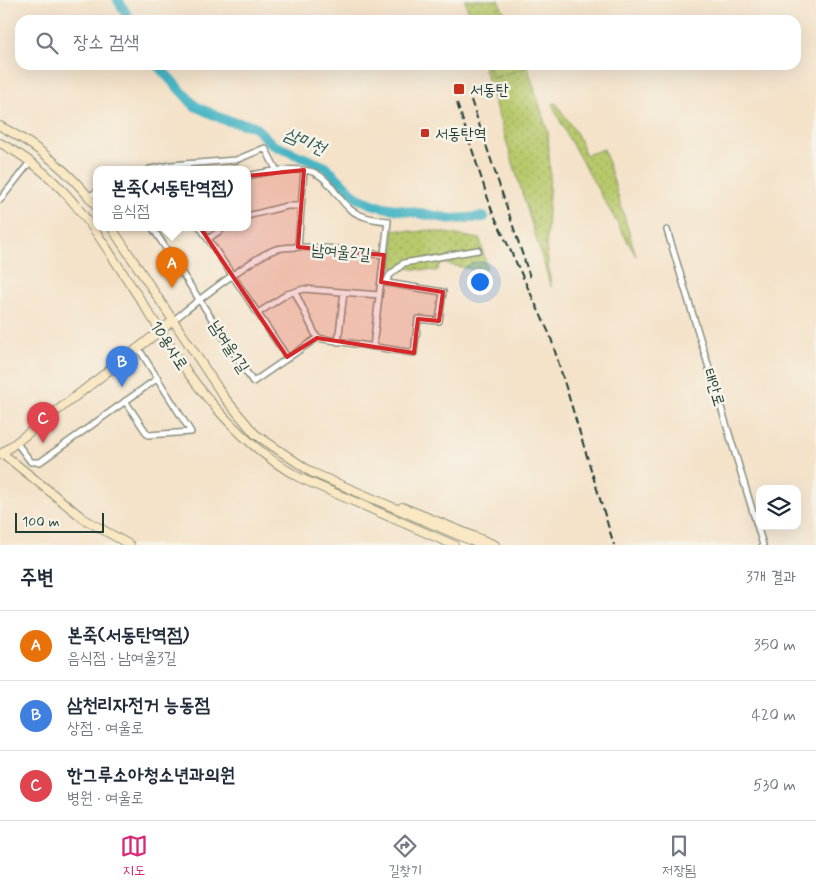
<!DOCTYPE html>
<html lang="ko">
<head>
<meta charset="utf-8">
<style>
  :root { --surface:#fff; --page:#f6f6f7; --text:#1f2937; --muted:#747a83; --line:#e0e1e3; --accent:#db2777 }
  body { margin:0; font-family:Mynerve,"Poor Story",sans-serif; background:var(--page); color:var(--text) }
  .controls { position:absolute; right:15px; bottom:15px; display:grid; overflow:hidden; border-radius:10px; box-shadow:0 5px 20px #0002 }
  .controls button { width:45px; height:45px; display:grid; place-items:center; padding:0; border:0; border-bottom:1px solid var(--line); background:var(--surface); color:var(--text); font:25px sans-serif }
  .scale { position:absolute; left:15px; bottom:12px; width:89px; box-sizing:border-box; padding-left:5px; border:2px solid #1f3d34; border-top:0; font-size:14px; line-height:18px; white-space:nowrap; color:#1f3d34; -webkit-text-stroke:4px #f7f3e8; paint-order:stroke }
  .you { position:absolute; left:479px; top:281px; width:18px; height:18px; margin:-12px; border:4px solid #fff; border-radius:50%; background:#1a73e8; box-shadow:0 0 0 8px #1a73e833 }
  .badge { display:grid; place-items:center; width:32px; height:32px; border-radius:50%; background:var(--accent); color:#fff; font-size:16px; font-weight:700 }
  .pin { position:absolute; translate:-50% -41px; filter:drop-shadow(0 1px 2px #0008) }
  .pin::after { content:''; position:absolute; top:26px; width:18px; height:15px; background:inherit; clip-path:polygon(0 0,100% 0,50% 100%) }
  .popup { position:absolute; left:93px; top:166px; width:158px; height:65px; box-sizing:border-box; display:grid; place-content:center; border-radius:10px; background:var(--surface); filter:drop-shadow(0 1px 4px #0005); font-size:16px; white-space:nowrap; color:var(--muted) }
  .popup b { font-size:19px; color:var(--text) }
  .popup::after { content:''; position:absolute; left:50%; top:100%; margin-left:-10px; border:10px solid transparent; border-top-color:var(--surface) }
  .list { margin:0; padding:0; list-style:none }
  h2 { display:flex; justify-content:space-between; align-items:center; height:65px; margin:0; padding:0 20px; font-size:21px }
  h2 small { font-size:16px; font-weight:400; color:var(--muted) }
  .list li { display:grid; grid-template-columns:32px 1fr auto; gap:15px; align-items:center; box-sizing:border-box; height:70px; padding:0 20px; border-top:1px solid var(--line) }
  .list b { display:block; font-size:19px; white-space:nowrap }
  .list p { margin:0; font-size:16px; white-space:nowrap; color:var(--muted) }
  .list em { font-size:16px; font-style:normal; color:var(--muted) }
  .icon { flex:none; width:28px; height:28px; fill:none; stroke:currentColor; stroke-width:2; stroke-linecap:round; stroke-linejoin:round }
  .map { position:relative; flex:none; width:816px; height:545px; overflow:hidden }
  .search { position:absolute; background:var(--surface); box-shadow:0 5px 20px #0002; left:15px; right:15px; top:15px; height:55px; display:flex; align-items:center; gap:12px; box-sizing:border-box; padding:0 18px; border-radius:15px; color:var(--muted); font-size:19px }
  .sheet { height:275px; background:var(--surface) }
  nav { display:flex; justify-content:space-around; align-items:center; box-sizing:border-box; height:70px; border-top:1px solid var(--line); background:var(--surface); font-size:14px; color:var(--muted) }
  nav a { display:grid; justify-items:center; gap:2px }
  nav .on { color:var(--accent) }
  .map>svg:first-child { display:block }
</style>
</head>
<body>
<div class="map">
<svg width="816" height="545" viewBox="0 0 816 545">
  <defs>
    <pattern id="green-dots" width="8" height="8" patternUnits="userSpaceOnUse" patternTransform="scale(1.25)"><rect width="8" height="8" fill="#b8c96c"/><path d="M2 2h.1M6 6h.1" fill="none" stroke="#95a45a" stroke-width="1.8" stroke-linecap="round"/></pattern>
  </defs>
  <rect width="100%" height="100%" fill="#f7f3e8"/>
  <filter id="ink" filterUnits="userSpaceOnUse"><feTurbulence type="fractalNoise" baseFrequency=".02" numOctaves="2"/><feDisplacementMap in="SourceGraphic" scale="10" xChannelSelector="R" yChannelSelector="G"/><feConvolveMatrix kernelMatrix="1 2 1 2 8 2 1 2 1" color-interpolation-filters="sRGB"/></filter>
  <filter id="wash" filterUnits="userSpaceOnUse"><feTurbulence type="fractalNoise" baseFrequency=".0096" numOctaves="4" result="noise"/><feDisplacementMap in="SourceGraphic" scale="20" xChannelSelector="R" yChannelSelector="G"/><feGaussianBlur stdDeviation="1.12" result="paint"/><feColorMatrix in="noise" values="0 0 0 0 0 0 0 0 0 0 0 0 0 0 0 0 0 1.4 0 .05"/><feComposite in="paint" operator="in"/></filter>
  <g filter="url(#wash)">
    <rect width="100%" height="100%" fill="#f4e2c9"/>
    <path fill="url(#green-dots)" stroke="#6c8350" d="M465 0H498L508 20H471Z
      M483 65H527L548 133 550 175 546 247 551 287Z
      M556 103 577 134 586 155 604 149 636 256 568 137 552 104Z
      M393 229 417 232 427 230 480 239 487 268 471 269 441 263 437 271 391 267 392 257 389 255 393 249Z"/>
    <path fill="#b8c96c" stroke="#6c8350" d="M488 65H524L525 68 492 78Z"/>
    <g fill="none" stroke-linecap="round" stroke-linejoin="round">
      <path stroke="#48b5c4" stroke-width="10" d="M118 0 130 20
        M157 65 195 106 225 120 254 126 273 145 326 167 357 198 378 206 452 219 484 217"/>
    </g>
  </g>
  <g filter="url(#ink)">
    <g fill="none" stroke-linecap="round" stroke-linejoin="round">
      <defs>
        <path id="street" d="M150 169 171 165 236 160 265 148 277 171
          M247 176C267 172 293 166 313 172 331 179 337 199 351 210 362 218 375 220 388 221L373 347
          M89 196 97 192
          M0 200 30 162
          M247 216 287 206H301
          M152 227 253 382 317 338 414 353 418 319 439 321 443 292 381 282
          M200 227 287 357
          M667 230 763 545
          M208 239 225 227
          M298 247 304 170
          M386 283 389 276 404 263 478 250
          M295 292 317 338
          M258 313 287 294 304 289 379 295
          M174 320C192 305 257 254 277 249 305 243 354 252 384 255
          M338 342 344 292
          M125 401 148 435 191 432 139 349
          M16 442 31 462H40L158 378"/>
        <path id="secondary" d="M0 126C39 146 70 172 97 207
          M0 143C66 177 95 231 134 290 152 318 170 345 188 373 218 414 255 453 300 478L454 545
          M111 227 224 397 255 434 311 472 481 545
          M2 453 84 519 130 545
          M0 455 174 320
          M402 507 495 545"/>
      </defs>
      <use href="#street" stroke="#8a907e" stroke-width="8"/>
      <use href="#secondary" stroke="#8a907e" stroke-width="10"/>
      <use href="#street" stroke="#fff" stroke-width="5"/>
      <use href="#secondary" stroke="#fae7c3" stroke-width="8"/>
      <path stroke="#1f3d34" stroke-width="2" stroke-dasharray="8 4" stroke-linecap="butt" d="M471 100 530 277
        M457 103 492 211 550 335 614 545"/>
    </g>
  </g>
  <path fill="#d62828" fill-opacity="0.2" stroke="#d62828" stroke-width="4" stroke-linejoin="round" d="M304 170 298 247 384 255 381 282 443 292 439 321 418 319 414 353 317 338 287 357 187 208 247 176Z"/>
  <g fill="#c8321e" stroke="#f7f3e8" stroke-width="2">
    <rect x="453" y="83" width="12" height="12" rx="2.5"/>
    <rect x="420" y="128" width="10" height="10" rx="2.5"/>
  </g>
  <g text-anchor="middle" stroke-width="5" stroke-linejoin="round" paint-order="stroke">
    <g font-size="16" fill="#1f3d34" stroke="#f7f3e8" text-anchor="start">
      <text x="470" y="95">서동탄</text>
      <text x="435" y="139">서동탄역</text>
    </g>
    <g font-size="16" fill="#1f3d34" stroke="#f7f3e8">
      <text transform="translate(341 251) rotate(5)" y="6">남여울2길</text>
      <text transform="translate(170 345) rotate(57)" y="6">10용사로</text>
      <text transform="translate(230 346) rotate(57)" y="6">남여울1길</text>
      <text transform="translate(715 387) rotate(73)" y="6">태안로</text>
    </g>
    <g font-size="18" font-style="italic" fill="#295b58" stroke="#f7f3e8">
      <text transform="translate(305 141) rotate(23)" y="6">삼미천</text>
    </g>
  </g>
</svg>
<div class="controls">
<button><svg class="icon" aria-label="layers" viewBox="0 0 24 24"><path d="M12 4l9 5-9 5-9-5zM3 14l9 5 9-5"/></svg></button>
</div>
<div class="scale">100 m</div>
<div class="you"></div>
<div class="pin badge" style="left:172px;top:288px;background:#e8710a">A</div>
<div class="popup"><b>본죽(서동탄역점)</b>음식점</div>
<div class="pin badge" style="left:122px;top:387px;background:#3f7fe0">B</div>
<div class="pin badge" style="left:43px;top:443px;background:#e0444e">C</div>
<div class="search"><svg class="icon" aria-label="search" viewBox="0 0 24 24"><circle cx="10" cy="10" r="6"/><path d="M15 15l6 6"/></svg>장소 검색</div>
</div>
<section class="sheet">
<h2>주변<small>3개 결과</small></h2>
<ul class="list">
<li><span class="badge" style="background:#e8710a">A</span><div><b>본죽(서동탄역점)</b><p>음식점 · 남여울3길</p></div><em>350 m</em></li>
<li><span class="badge" style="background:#3f7fe0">B</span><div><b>삼천리자전거 능동점</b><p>상점 · 여울로</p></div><em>420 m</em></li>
<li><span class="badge" style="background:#e0444e">C</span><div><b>한그루소아청소년과의원</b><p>병원 · 여울로</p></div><em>530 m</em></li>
</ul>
</section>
<nav>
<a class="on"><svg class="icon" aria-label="map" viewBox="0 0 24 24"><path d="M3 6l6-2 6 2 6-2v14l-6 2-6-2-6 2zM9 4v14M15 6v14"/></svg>지도</a>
<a><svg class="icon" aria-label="directions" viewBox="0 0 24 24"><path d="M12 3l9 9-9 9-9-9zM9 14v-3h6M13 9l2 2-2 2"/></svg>길찾기</a>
<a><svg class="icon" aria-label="saved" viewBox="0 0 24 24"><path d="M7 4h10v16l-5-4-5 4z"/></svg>저장됨</a>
</nav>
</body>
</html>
